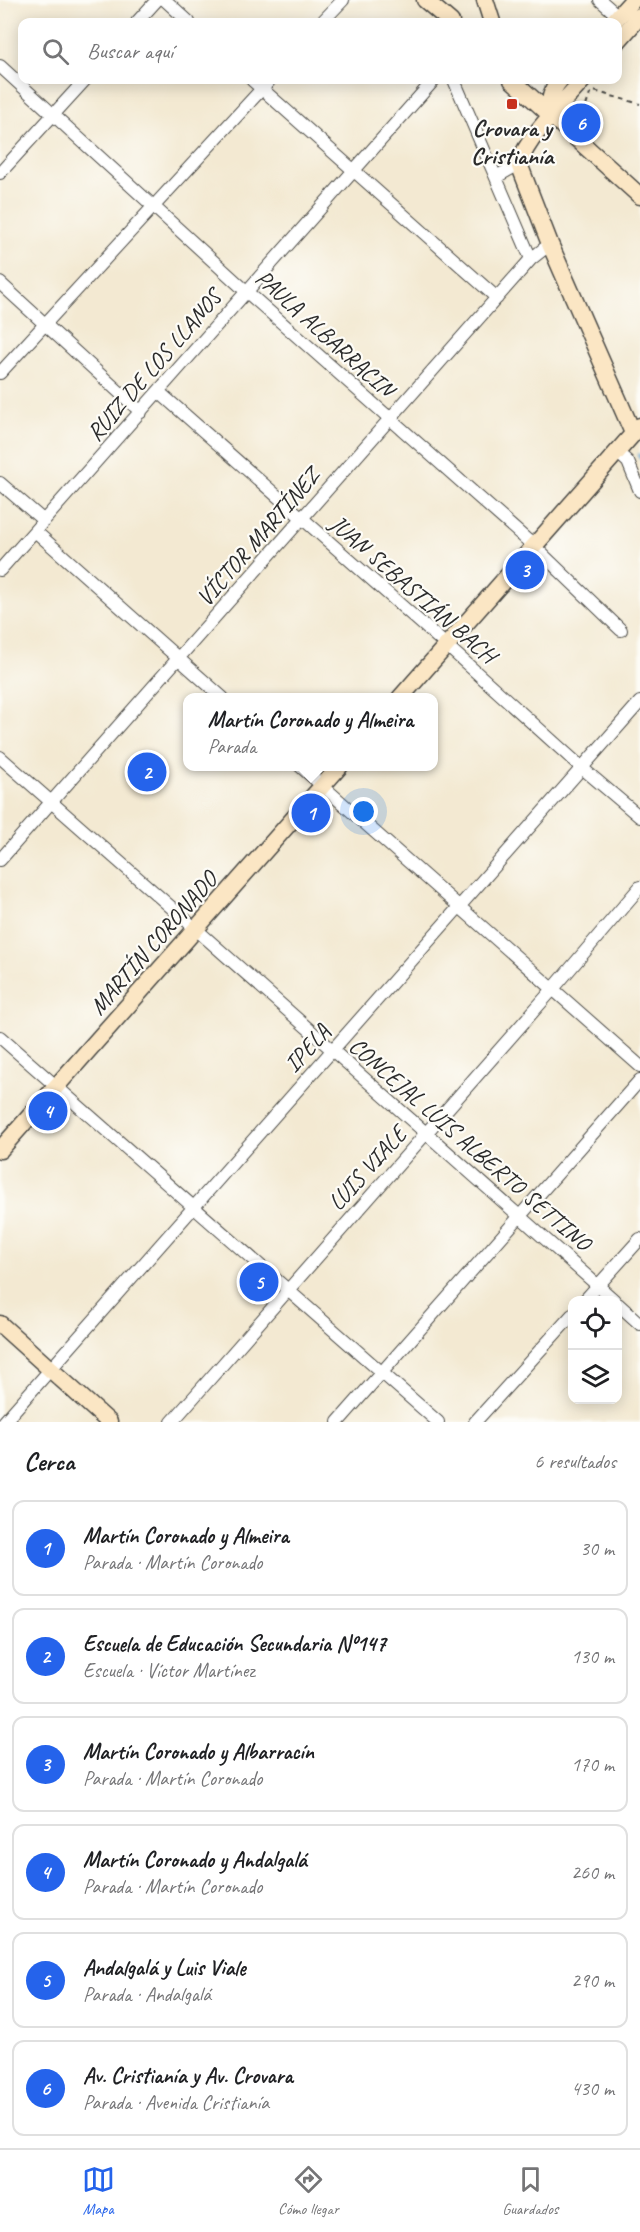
<!DOCTYPE html>
<html lang="es">
<head>
<meta charset="utf-8">
<style>
  :root { --surface:#fff; --page:#f2f2f2; --text:#202124; --muted:#757577; --line:#e0e0e0; --accent:#2563eb }
  body { margin:0; font-family:Caveat,sans-serif; background:var(--page); color:var(--text) }
  .controls { position:absolute; right:18px; bottom:18px; display:grid; overflow:hidden; border-radius:12px; box-shadow:0 3px 15px #0003 }
  .controls button { width:54px; height:54px; display:grid; place-items:center; padding:0; border:0; border-bottom:2px solid var(--line); background:var(--surface); color:var(--text); font:30px sans-serif }
  .you { position:absolute; left:364px; top:812px; width:21px; height:21px; margin:-15px; border:4px solid #fff; border-radius:50%; background:#1a73e8; box-shadow:0 0 0 9px #1a73e833 }
  .badge { display:grid; place-items:center; width:39px; height:39px; border-radius:50%; background:var(--accent); color:#fff; font-size:20px; font-weight:700 }
  .pin { position:absolute; translate:-50% -50%; border:3px solid #fff; box-shadow:0 2px 6px #0006 }
  .popup { position:absolute; left:183px; top:693px; width:255px; height:78px; box-sizing:border-box; display:grid; place-content:center; border-radius:12px; background:var(--surface); filter:drop-shadow(0 2px 4px #0005); font-size:20px; white-space:nowrap; color:var(--muted) }
  .popup b { font-size:22px; color:var(--text) }
  .popup::after { content:''; position:absolute; left:50%; top:100%; margin-left:-12px; border:12px solid transparent; border-top-color:var(--surface) }
  .list { margin:0; padding:0; list-style:none }
  h2 { display:flex; justify-content:space-between; align-items:center; height:78px; margin:0; padding:0 24px; font-size:26px }
  h2 small { font-size:20px; font-weight:400; color:var(--muted) }
  .list li { display:grid; grid-template-columns:39px 1fr auto; gap:18px; align-items:center; box-sizing:border-box; height:96px; margin:0 12px 12px; padding:0 12px; border:2px solid var(--line); border-radius:12px }
  .list b { display:block; font-size:22px; white-space:nowrap }
  .list p { margin:0; font-size:20px; white-space:nowrap; color:var(--muted) }
  .list em { font-size:20px; font-style:normal; color:var(--muted) }
  .icon { flex:none; width:33px; height:33px; fill:none; stroke:currentColor; stroke-width:2; stroke-linecap:round; stroke-linejoin:round }
  .map { position:relative; flex:none; width:640px; height:1422px; overflow:hidden }
  .search { position:absolute; background:var(--surface); box-shadow:0 3px 15px #0003; left:18px; right:18px; top:18px; height:66px; display:flex; align-items:center; gap:15px; box-sizing:border-box; padding:0 21px; border-radius:12px; color:var(--muted); font-size:22px }
  .sheet { height:726px; background:var(--surface) }
  nav { display:flex; justify-content:space-around; align-items:center; box-sizing:border-box; height:84px; border-top:2px solid var(--line); background:var(--surface); font-size:16px; color:var(--muted) }
  nav a { display:grid; justify-items:center; gap:3px }
  nav .on { color:var(--accent) }
  .map>svg:first-child { display:block }
</style>
</head>
<body>
<div class="map">
<svg width="640" height="1422" viewBox="0 0 640 1422">
  <rect width="100%" height="100%" fill="#fdfcf7"/>
  <filter id="ink" filterUnits="userSpaceOnUse"><feTurbulence type="fractalNoise" baseFrequency=".0167" numOctaves="2"/><feDisplacementMap in="SourceGraphic" scale="12" xChannelSelector="R" yChannelSelector="G"/><feConvolveMatrix kernelMatrix="1 2 1 2 8 2 1 2 1" color-interpolation-filters="sRGB"/></filter>
  <filter id="wash" filterUnits="userSpaceOnUse"><feTurbulence type="fractalNoise" baseFrequency=".008" numOctaves="4" result="noise"/><feDisplacementMap in="SourceGraphic" scale="24" xChannelSelector="R" yChannelSelector="G"/><feGaussianBlur stdDeviation="1.35" result="paint"/><feColorMatrix in="noise" values="0 0 0 0 0 0 0 0 0 0 0 0 0 0 0 0 0 1.4 0 .05"/><feComposite in="paint" operator="in"/></filter>
  <g filter="url(#wash)">
    <rect width="100%" height="100%" fill="#f3e9d2"/>
    <g fill="none" stroke-linecap="round" stroke-linejoin="round">
      <path stroke="#67acdd" stroke-width="3" d="M639 455 640 458"/>
    </g>
  </g>
  <g filter="url(#ink)">
    <g fill="none" stroke-linecap="round" stroke-linejoin="round">
      <defs>
        <path id="street" d="M165 0 189 22
          M600 0 618 16
          M137 22 157 0
          M322 22 343 0
          M0 66 247 292 535 547 621 630
          M252 80 497 298
          M454 80 531 259
          M0 173 85 80
          M496 177 519 164
          M0 283 141 412
          M0 373 270 80
          M159 392 446 645 581 767 640 817
          M617 452 628 462 640 491
          M0 483 44 521
          M35 531 223 698
          M0 570 434 80
          M0 757 197 930 614 1300
          M300 766 640 1066
          M0 860 531 259 550 244
          M0 1037 438 1422
          M585 1300 640 1239
          M618 1304 640 1324
          M4 1422 640 702
          M172 1422 553 989 640 887
          M338 1422 640 1080
          M475 1422 572 1315"/>
        <path id="secondary" d="M425 0 451 22
          M485 0 492 22
          M613 22 633 0
          M618 41 640 16
          M512 80 640 196
          M583 80C564 102 527 137 519 164L550 244 633 433
          M551 116C549 100 550 92 560 80
          M400 698 640 426
          M0 1150 340 766
          M0 1324 109 1422"/>
      </defs>
      <use href="#street" stroke="#494844" stroke-width="14"/>
      <use href="#secondary" stroke="#494844" stroke-width="19"/>
      <path stroke="#494844" stroke-width="2" stroke-dasharray="4.5 4.5" stroke-linecap="butt" d="M575 119 585 109 590 94 594 91 640 104"/>
      <use href="#street" stroke="#fff" stroke-width="12"/>
      <use href="#secondary" stroke="#fbe6c4" stroke-width="16"/>
    </g>
  </g>
  <rect fill="#c8321e" stroke="#fdfcf7" stroke-width="2" x="506" y="98" width="12" height="12" rx="3"/>
  <g text-anchor="middle" stroke-width="4.5" stroke-linejoin="round" paint-order="stroke">
    <g font-size="24" font-weight="bold" fill="#2b2b2b" stroke="#fdfcf7">
      <text x="512" y="136">Crovara y<tspan x="512" dy="28">Cristianía</tspan></text>
    </g>
    <g font-size="24" fill="#2b2b2b" stroke="#fdfcf7">
      <text transform="translate(325 333) rotate(42)" y="8">PAULA ALBARRACIN</text>
      <text transform="translate(154 365) rotate(-49)" y="8">RUIZ DE LOS LLANOS</text>
      <text transform="translate(258 537) rotate(-49)" y="8">VÍCTOR MARTÍNEZ</text>
      <text transform="translate(413 589) rotate(41)" y="8">JUAN SEBASTIÁN BACH</text>
      <text transform="translate(153 943) rotate(-49)" y="8">MARTÍN CORONADO</text>
      <text transform="translate(307 1048) rotate(-48)" y="8">IPELA</text>
      <text transform="translate(470 1144) rotate(41)" y="8">CONCEJAL LUIS ALBERTO SETTINO</text>
      <text transform="translate(367 1168) rotate(-48)" y="8">LUIS VIALE</text>
    </g>
  </g>
</svg>
<div class="controls">
<button><svg class="icon" aria-label="locate" viewBox="0 0 24 24"><circle cx="12" cy="12" r="6"/><path d="M12 2v4M12 18v4M2 12h4M18 12h4"/></svg></button>
<button><svg class="icon" aria-label="layers" viewBox="0 0 24 24"><path d="M12 4l9 5-9 5-9-5zM3 14l9 5 9-5"/></svg></button>
</div>
<div class="you"></div>
<div class="pin badge" style="left:311px;top:813px">1</div>
<div class="popup"><b>Martín Coronado y Almeira</b>Parada</div>
<div class="pin badge" style="left:147px;top:772px">2</div>
<div class="pin badge" style="left:525px;top:570px">3</div>
<div class="pin badge" style="left:48px;top:1111px">4</div>
<div class="pin badge" style="left:259px;top:1282px">5</div>
<div class="pin badge" style="left:581px;top:123px">6</div>
<div class="search"><svg class="icon" aria-label="search" viewBox="0 0 24 24"><circle cx="10" cy="10" r="6"/><path d="M15 15l6 6"/></svg>Buscar aquí</div>
</div>
<section class="sheet">
<h2>Cerca<small>6 resultados</small></h2>
<ul class="list">
<li><span class="badge">1</span><div><b>Martín Coronado y Almeira</b><p>Parada · Martín Coronado</p></div><em>30 m</em></li>
<li><span class="badge">2</span><div><b>Escuela de Educación Secundaria Nº147</b><p>Escuela · Víctor Martínez</p></div><em>130 m</em></li>
<li><span class="badge">3</span><div><b>Martín Coronado y Albarracín</b><p>Parada · Martín Coronado</p></div><em>170 m</em></li>
<li><span class="badge">4</span><div><b>Martín Coronado y Andalgalá</b><p>Parada · Martín Coronado</p></div><em>260 m</em></li>
<li><span class="badge">5</span><div><b>Andalgalá y Luis Viale</b><p>Parada · Andalgalá</p></div><em>290 m</em></li>
<li><span class="badge">6</span><div><b>Av. Cristianía y Av. Crovara</b><p>Parada · Avenida Cristianía</p></div><em>430 m</em></li>
</ul>
</section>
<nav>
<a class="on"><svg class="icon" aria-label="map" viewBox="0 0 24 24"><path d="M3 6l6-2 6 2 6-2v14l-6 2-6-2-6 2zM9 4v14M15 6v14"/></svg>Mapa</a>
<a><svg class="icon" aria-label="directions" viewBox="0 0 24 24"><path d="M12 3l9 9-9 9-9-9zM9 14v-3h6M13 9l2 2-2 2"/></svg>Cómo llegar</a>
<a><svg class="icon" aria-label="saved" viewBox="0 0 24 24"><path d="M7 4h10v16l-5-4-5 4z"/></svg>Guardados</a>
</nav>
</body>
</html>
